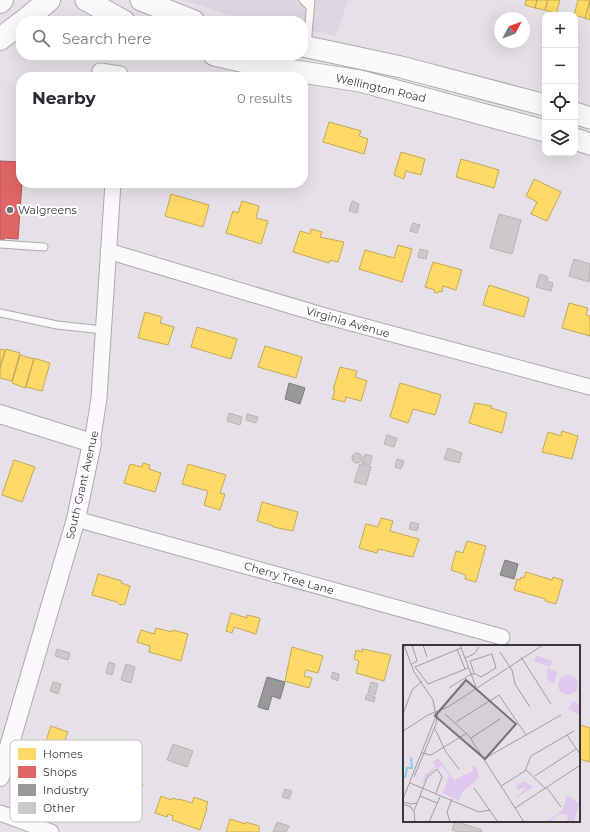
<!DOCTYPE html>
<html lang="en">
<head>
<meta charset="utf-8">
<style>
  :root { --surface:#fff; --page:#f2f2f3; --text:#2b2b33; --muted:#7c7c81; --line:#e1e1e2 }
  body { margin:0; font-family:Montserrat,sans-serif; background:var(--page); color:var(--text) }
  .controls { position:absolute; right:12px; top:12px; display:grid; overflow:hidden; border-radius:8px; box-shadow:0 4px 16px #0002 }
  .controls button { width:36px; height:36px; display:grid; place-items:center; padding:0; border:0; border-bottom:1px solid var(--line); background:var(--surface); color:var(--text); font:20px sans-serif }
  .compass { position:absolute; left:494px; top:12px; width:36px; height:36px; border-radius:50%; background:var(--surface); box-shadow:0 4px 16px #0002; rotate:49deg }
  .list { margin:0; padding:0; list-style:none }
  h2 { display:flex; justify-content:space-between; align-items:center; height:52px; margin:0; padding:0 16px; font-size:17px }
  h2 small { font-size:13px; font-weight:400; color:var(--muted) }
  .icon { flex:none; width:22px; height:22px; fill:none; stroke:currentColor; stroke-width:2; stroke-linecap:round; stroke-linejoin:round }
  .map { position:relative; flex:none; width:590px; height:832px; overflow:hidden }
  .search { position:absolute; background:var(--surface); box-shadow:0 4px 16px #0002; left:16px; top:16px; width:292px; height:44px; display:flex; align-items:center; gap:10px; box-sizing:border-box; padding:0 14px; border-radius:16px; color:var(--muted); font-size:15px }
  .panel { position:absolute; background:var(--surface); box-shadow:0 4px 16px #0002; left:16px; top:72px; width:292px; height:116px; border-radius:16px }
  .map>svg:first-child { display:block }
</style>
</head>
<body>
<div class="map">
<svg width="590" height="832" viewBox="0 0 590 832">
  <rect width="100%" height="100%" fill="#e5e1e7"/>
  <path fill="#ded5e2" d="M183 0H348L336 36 303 29V21H258L237 17Z"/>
  <path fill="#ffd966" stroke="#c4a859" d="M526 0H537L535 8 525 5Z
    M537 0H548L545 10 535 8Z
    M548 0H560L556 14 545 10Z
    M578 0H590L585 18 574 15Z
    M590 0V20L585 18Z
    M329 122 361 131 359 136 368 139 364 154 323 142Z
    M401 152 425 159 421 175 406 171 404 179 394 175Z
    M461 159 499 170 494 188 456 177Z
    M534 179 561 192 547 221 531 214 537 202 526 196Z
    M171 194 209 205 203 227 165 216Z
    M242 201 259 206 256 218 268 221 261 244 226 233 233 211 238 213Z
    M311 229 322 232 320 237 344 242 338 262 330 260 329 263 293 252 300 231 310 234Z
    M398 245 412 249 402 282 359 269 365 250 394 258Z
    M433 262 462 270 456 290 443 286 442 292 439 291 438 293 434 292 435 290 425 287Z
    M489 285 529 298 524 317 483 305Z
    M569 303 588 308 586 315 590 316V336L562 328Z
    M145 312 162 317 160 323 174 327 168 345 138 338Z
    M197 327 237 339 231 359 191 347Z
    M265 346 302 357 296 378 258 367Z
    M0 349 5 350 0 368Z
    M6 349 20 353 12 381 0 378V368Z
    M20 355 34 359 25 388 12 383Z
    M34 358 50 363 42 391 26 387Z
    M340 367 357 371 355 377 367 381 361 401 346 397 345 402 332 399 335 391 333 390Z
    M400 383 441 395 435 415 413 409 408 423 390 417Z
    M475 403 492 406 491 408 507 413 502 433 469 423Z
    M562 431 578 436 572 459 542 452 548 432 561 436Z
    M14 460 35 467 22 502 2 495Z
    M143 463 150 465 149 469 161 473 155 492 124 483 130 464 142 467Z
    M188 464 226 475 220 493 225 494 220 510 204 505 208 491 182 484Z
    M262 502 298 512 293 531 273 527 274 526 257 521Z
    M381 518 393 521 390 531 419 539 413 557 378 549 377 553 359 548 366 524 378 527Z
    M467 541 486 546 476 582 465 579 466 575 451 570 456 551 463 553Z
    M526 572 552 580 553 577 563 580 556 604 545 601 546 599 514 590 517 579 520 580 521 577 524 578Z
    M98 574 122 581 121 583 130 586 125 604 120 605 117 602 92 595Z
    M231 613 247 618V615L260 618 256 634 234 627 232 633 226 631Z
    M156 628 172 632 173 630 188 634 181 661 149 652 150 646 137 642 141 630 154 634Z
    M292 647 323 656 318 673 306 670 304 676 312 678 309 688 285 681Z
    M362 649 391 655 384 681 356 673 359 661 354 659 356 650 362 652Z
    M580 725 590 728V762L579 759Z
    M51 726 68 732 62 747 59 746 55 756 79 765 72 785 35 772Z
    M103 770 143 784 136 804 128 801 127 805 95 793Z
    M161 796 171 800 172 798 179 800V799L192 803 194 797 208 802 206 808 207 809 200 830 172 820 173 816 168 814 167 817 155 813Z
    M230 819 245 824 246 822 259 826V832H226Z"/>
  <path fill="#e06666" stroke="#ae5859" d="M0 161 21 162 22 183 18 239 4 238V242H0Z"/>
  <path fill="#999" stroke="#7c7b7d" d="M289 383 305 388 300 404 285 399Z
    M505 560 518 564 514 579 500 575Z
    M267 677 285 682 280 699 272 696 268 710 258 707Z"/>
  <path fill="#cdc9ca" stroke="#b7b4b4" d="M352 201 359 204 357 213 349 211Z
    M499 214 521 220 512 254 490 248Z
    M413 223 420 225 417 233 410 231Z
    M420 249 428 251 426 259 418 257Z
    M574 259 590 264 589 282 569 276Z
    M540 274 548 277 547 281 553 283 551 291 536 287Z
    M229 413 242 417 240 425 227 421Z
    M247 414 258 417 256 423 246 420Z
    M387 435 397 438 394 447 384 444Z
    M448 448 462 453 459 463 444 459Z
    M352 458a5 5 0 1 1 10 0a5 5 0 1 1-10 0Z
    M365 454 372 456 370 465 362 463Z
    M397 459 404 461 401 469 395 467Z
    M360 464 371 467 366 485 354 482Z
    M411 522 419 524 417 531 409 529Z
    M57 649 70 653 68 660 55 656Z
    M109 662 115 664 112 675 106 673Z
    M126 664 135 667 131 683 121 680Z
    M333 672 339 674 338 681 331 678Z
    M53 682 61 684 58 694 50 691Z
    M371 682 378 684 375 695 368 692Z
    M367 694 375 697 374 702 365 699Z
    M173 744 193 751 187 767 167 760Z
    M285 789 292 791 289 799 282 797Z
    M455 821 482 830 481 832H458L452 830Z
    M277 822 289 826 286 832H273Z"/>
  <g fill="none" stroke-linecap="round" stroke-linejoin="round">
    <defs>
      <path id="service" d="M303 0 309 6
        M307 45 311 0
        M0 244 44 247
        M0 313 57 325 103 330"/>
      <path id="minor" d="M100 71 120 74V77
        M108 251 325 316 590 387
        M92 443 99 398 113 183
        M76 519 502 637
        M0 813 51 832"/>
      <path id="tertiary" d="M0 414 92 443 76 519 0 777"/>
      <path id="secondary" d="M86 0 124 21
        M141 0 194 21
        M303 46 401 67 545 105
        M214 55 263 66 360 81 545 131
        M575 113 590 118
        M575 139 590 144"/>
      <path id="primary" d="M0 2 2 0
        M24 21 49 0
        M0 39 21 23"/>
    </defs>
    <use href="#service" stroke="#aca9ae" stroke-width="9"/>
    <use href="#minor" stroke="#aca9ae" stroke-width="17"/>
    <use href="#tertiary" stroke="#aca9ae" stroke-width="20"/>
    <use href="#secondary" stroke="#aca9ae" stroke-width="23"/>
    <use href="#primary" stroke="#aca9ae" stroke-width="24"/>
    <use href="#service" stroke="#fbfafb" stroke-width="7"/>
    <use href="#minor" stroke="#fbfafb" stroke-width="15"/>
    <use href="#tertiary" stroke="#fbfafb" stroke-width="18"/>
    <use href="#secondary" stroke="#fbfafb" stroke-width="21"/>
    <use href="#primary" stroke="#fbfafb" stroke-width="22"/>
  </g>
  <circle fill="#757277" stroke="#fff" stroke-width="1.5" cx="10" cy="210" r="4"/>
  <g text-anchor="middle" stroke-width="4" stroke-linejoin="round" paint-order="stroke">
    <g font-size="11" fill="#39363b" stroke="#fff">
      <text transform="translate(381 88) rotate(13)" y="4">Wellington Road</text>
      <text transform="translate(348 322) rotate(16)" y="4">Virginia Avenue</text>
      <text transform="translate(82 485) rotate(-77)" y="4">South Grant Avenue</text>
      <text transform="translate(289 578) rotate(16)" y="4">Cherry Tree Lane</text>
    </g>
    <g font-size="11" fill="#39363b" stroke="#fff" text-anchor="start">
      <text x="18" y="214">Walgreens</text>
    </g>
  </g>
  <g transform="translate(403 645)">
    <rect width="177" height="177" fill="#e5e1e7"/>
    <path d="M133 10 149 16 147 22 131 16ZM144 23 154 27 151 39 144 33ZM155 40a10 10 0 1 1 20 0a10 10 0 1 1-20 0ZM170 56 177 60V70L165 64ZM35 113 51 135 70 126 69 120 74 123 76 133 60 146 56 156 40 148 46 131 39 121 31 124 19 140 22 130 33 121 30 117ZM121 136 130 142 110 155 122 144 121 142 115 145 113 141ZM164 150 176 159 171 176 165 177 164 170 156 169 147 177H142L159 166Z" fill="#e0c7ee"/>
    <path fill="none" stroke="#8dcaee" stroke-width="2" d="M2 133 4 123H9L8 112"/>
    <path fill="none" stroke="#a09da2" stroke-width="1" d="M9 0 14 16 9 19M20 0 24 12M57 0 73 42M58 3 12 22 25 39 65 23M54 4 62 24M97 7 109 25 112 39 127 62M118 12 148 59M62 13 71 9 76 2M46 43 68 29H73L78 32 93 23 89 9 67 16 71 28M0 69 9 45 19 36M42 69 66 91 121 177M53 77 96 50 123 90M32 84 43 107 56 124M0 86 25 70 45 62 140 0M164 90 177 109M68 93 97 74M19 108 28 110 64 88M81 114 158 70M123 125 143 144M132 131 173 104M11 132 33 79 35 67M7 138 76 167 87 165M98 141 122 126 128 111 171 86M71 143 95 177M144 143 158 162M17 151 34 158M0 154 33 71 30 55 11 27 1 0M1 157 8 159 14 158M0 159 8 162 10 166M112 163 176 121M6 177H25M12 177 11 166 24 133 34 124 39 132 33 148M26 177 37 152M47 177 44 167 49 154"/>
    <path fill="#757277" fill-opacity="0.15" stroke="#757277" stroke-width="2" d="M63 35 113 79 82 114 32 71Z"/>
    <rect width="177" height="177" fill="none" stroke="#39363b" stroke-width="2"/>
  </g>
  <rect x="10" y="740" width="132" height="82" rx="6" fill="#fff" stroke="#c4c3c4" stroke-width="1"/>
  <rect x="18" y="748" width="18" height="12" fill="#ffd966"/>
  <rect x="18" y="766" width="18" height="12" fill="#e06666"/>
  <rect x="18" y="784" width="18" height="12" fill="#999"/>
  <rect x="18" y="802" width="18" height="12" fill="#cdc9ca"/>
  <g font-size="11" fill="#39363b">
    <text x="43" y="758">Homes</text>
    <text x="43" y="776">Shops</text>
    <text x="43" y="794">Industry</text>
    <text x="43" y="812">Other</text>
  </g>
</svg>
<div class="controls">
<button>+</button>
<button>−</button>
<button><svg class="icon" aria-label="locate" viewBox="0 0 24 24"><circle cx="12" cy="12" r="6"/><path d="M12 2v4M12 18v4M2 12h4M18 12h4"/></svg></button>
<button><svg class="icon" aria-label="layers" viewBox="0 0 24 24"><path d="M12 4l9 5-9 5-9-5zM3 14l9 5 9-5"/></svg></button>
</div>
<svg class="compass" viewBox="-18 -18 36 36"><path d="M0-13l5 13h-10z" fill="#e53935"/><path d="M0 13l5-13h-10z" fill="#7c7c81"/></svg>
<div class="search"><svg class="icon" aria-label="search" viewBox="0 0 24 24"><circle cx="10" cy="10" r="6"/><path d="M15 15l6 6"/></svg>Search here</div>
<section class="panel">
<h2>Nearby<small>0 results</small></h2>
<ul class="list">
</ul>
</section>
</div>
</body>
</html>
